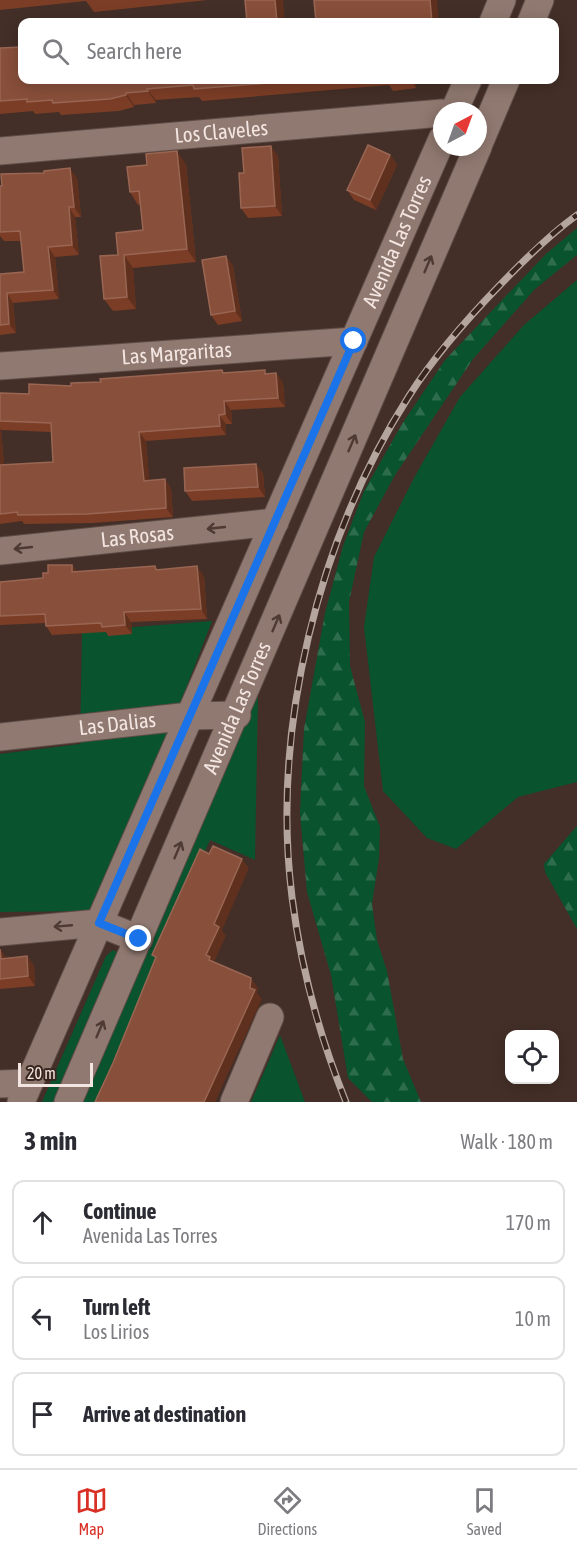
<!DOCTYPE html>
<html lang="en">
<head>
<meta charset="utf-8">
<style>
  :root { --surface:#fff; --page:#f2f2f3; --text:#2b2b33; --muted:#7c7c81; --line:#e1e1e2; --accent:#d93025 }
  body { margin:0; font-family:"Asap Condensed",sans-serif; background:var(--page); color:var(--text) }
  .controls { position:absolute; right:18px; bottom:18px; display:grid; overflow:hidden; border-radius:12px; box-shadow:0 3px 15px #0003 }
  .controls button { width:54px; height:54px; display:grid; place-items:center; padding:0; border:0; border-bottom:2px solid var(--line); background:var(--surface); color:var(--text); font:30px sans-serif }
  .compass { position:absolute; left:433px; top:102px; width:54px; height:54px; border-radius:50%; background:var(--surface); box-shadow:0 3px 15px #0003; rotate:41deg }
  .scale { position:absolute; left:18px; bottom:15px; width:75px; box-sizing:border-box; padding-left:6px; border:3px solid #f3e5e1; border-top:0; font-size:16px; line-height:21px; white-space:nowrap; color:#f3e5e1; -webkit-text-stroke:4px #38251e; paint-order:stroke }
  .stop { position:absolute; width:18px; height:18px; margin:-14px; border:4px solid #1a73e8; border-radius:50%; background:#fff }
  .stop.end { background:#1a73e8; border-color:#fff; box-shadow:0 2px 6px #0008 }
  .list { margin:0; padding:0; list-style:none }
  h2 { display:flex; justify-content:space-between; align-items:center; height:78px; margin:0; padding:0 24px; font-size:26px }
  h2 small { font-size:20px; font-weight:400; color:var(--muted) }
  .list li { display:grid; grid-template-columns:39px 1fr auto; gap:18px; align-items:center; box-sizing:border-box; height:84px; margin:0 12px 12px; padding:0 12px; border:2px solid var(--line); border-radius:12px }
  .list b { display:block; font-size:22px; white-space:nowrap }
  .list p { margin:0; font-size:20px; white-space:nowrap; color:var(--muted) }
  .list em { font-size:20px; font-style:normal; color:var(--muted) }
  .icon { flex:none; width:33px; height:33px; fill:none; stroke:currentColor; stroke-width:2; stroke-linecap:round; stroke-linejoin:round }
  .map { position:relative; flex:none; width:577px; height:1102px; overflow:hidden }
  .search { position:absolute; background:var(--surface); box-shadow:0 3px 15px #0003; left:18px; right:18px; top:18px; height:66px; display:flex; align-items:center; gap:15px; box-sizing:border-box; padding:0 21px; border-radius:12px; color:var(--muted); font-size:22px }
  .sheet { height:366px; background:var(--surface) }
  nav { display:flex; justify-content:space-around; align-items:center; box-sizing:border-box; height:84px; border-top:2px solid var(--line); background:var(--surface); font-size:16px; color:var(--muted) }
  nav a { display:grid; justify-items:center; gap:3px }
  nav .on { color:var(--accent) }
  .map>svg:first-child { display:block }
</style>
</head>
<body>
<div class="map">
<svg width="577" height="1102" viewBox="0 0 577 1102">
  <defs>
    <pattern id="forest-firs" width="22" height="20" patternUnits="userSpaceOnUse" patternTransform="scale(1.5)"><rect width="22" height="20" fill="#09532e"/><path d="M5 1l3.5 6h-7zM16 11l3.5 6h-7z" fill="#2d6c4c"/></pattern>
  </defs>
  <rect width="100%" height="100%" fill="#432f27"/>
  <path fill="#09532e" d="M577 280V782L518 797 456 849 427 838 383 791 364 627 374 557 415 476 460 397 524 325Z
    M212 621 168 735 92 911 0 912V754L80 744 82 631Z
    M258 695 255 860 210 840 95 1102H82Z
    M113 950 121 954 63 1102H42L106 956Z
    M280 1035 305 1102H251Z"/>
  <path fill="url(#forest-firs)" d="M577 228V255L535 289 473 359 395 475 364 532 349 602 350 666 365 722 364 786 380 827 379 858 372 904 377 940 387 971 403 1059 421 1102H372L348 1078 331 975 307 892 300 813 304 729 325 613 343 546 364 491 402 424 445 360 546 254Z
    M577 826V929L545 872 544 864Z"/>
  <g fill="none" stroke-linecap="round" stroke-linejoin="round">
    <defs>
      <g id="minor">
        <path d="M493 22 502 0"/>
        <path d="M531 22 540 0"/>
        <path d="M454 111 468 80"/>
        <path d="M478 146 506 80"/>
        <path id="s1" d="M0 151 442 113"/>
        <path id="s2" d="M0 366 354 341"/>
        <path id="s3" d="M0 551 275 522"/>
        <path id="s4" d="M0 737 190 716 237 715"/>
        <path d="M0 932 99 923 139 939"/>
        <path d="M0 1084 29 1083"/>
        <path id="s5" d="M21 1102 442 139"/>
        <path id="s6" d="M68 1102 478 147"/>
        <path d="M234 1102 270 1017"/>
      </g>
    </defs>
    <use href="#minor" stroke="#5e4c46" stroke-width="29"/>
    <use href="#minor" stroke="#907970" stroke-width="27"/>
    <defs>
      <path id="rail" d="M346 1102C319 1035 301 969 292 897 271 729 318 538 409 396 435 355 467 319 500 285 524 260 549 235 577 215"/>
    </defs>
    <use href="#rail" stroke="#b5a59f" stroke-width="7"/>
    <use href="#rail" stroke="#38251e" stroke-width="4.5" stroke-dasharray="14" stroke-linecap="butt"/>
  </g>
  <path fill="#7b3d26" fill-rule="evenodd" d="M0 0H208L94 12 86 1 0 10Z
    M0 48 22 80H415L416 88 393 91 389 85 202 101 199 97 156 100V103L134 105V107L119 111 61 115 59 112 35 114 33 111 0 114Z
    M390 155 397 165 376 210 354 200 347 190Z
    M278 156 282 216 248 218 241 208Z
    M186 164 196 262 133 268 136 309 113 311 104 299 118 255 143 230 141 204 138 205 130 192Z
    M77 178 81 217H75L79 255 55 257 59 299 13 303 16 333 0 335V274L24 272 21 241H4L0 236V186Z
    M226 256 233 266 242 321 218 325 211 315Z
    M222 370 224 373 267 374 276 373 283 383 285 407 231 410 232 424H226V435L146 441 149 480 165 479 171 489 173 517 93 523 24 524 22 521 0 524V393L29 394 71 386 101 382ZM1 430 51 432 53 462 4 465Z
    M263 473 265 497 192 501 185 491Z
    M72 565 77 572 155 566 158 570 204 576 207 619 131 622 132 634 108 636 106 632 52 635 46 626V623L0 625V582L43 578 48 573Z
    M0 949 6 958 27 956 34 966 35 986 0 989Z"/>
  <path fill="#5f301e" d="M275 0H283L285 22H277Z
    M430 0H437L439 22H432Z
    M410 80H415L416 88Z
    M147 89 156 100V103L148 91Z
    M126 93 134 105V107L126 95Z
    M271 146 278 156 282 216 275 206Z
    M177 151 186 164 196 262 187 249Z
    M390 155 397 165 376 210 370 200Z
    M70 168 77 178 81 217 74 207Z
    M69 207 75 217 79 255 72 245Z
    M48 247 55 257 59 299 53 290Z
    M124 255 133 268 136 309 127 297Z
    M226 256 233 266 242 321 235 311Z
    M7 293 13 303 16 333 9 324Z
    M276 373 283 383 285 407 278 398Z
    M224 401 231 410 232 424 225 414Z
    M219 415 226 424V435L220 426Z
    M0 428 1 430 5 474 0 467Z
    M139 432 146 441 150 490 144 481Z
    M256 464 263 473 265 497 258 487Z
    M165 479 171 489 173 517 166 508Z
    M72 565 78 574 72 572Z
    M197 566 204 576 207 619 201 609Z
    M124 612 131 622 132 634 125 625Z
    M242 859 249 868 222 930 226 936 214 962 217 967 209 960 206 955 214 924Z
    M0 949 7 959H1Z
    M27 956 34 966 35 986 28 976Z
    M251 978 258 988 257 993 262 999 215 1102H204L250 988Z"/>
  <path fill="#884f3a" stroke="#996654" stroke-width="1.5" d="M245 0H275L277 22H247Z
    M314 0H430L432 22H316Z
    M22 47V80H306L194 89 193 85 147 89 148 91 126 93V95L110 99 53 103 52 100 27 102V99L0 101V48Z
    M368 145 390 155 370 200 347 190Z
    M271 146 275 206 241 208 239 173H244L242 148Z
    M177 151 187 249 124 255 127 297 104 299 100 256 118 255 116 233 143 230 139 191 130 192 127 167 147 165 146 154Z
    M70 168 74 207H69L72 245 48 247 53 290 7 293 9 324 0 325V274L24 272 20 231 0 232V186H2L1 174 44 173V171Z
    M226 256 235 311 211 315 202 260Z
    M222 370 223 373 265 370V374L276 373 278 398 224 401 225 414 219 415 220 426 139 432 144 481 165 479 166 508 87 514 18 515 17 512 0 514V465L53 462 51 423 0 421V393L29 394V384L71 386V383L101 382 100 379Z
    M256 464 258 487 185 491 184 468Z
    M48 565H72V572L155 566 156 570 197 566 201 609 124 612 125 625 102 627 101 623 46 626 45 614 0 616V582L43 578V573H48Z
    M213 846 242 859 214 924 219 927 206 955 210 957 209 960 251 978 250 988 255 990 204 1102H95L113 1063 156 957 152 955 200 849 209 854Z
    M0 949 1 959 27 956 28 976 0 979Z"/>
  <defs><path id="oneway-shaft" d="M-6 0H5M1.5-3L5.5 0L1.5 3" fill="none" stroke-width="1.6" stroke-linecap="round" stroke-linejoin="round" transform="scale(1.5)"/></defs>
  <g stroke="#4e3a32">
    <use href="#oneway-shaft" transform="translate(428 264) rotate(-67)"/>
    <use href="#oneway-shaft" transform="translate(352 443) rotate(-67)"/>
    <use href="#oneway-shaft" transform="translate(216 528) rotate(174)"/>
    <use href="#oneway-shaft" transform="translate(23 548) rotate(174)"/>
    <use href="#oneway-shaft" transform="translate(276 623) rotate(-67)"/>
    <use href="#oneway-shaft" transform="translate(178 850) rotate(-67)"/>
    <use href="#oneway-shaft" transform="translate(63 926) rotate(175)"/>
    <use href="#oneway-shaft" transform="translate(100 1029) rotate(-67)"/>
  </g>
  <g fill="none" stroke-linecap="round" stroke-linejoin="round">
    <path stroke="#1a73e8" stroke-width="8" d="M139 939 99 923 354 341"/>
  </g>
  <g text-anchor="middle" stroke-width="5" stroke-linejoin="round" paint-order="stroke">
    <g font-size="21" fill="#f3e5e1" stroke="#38251e">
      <text dy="7" stroke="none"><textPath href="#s1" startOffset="222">Los Claveles</textPath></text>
      <text dy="7" stroke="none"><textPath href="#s5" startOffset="939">Avenida Las Torres</textPath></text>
      <text dy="7" stroke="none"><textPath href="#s2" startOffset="177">Las Margaritas</textPath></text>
      <text dy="7" stroke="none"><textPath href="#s3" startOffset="138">Las Rosas</textPath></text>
      <text dy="7" stroke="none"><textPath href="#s6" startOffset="429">Avenida Las Torres</textPath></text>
      <text dy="7" stroke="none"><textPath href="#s4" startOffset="118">Las Dalias</textPath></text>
    </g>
  </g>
</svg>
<div class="controls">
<button><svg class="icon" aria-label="locate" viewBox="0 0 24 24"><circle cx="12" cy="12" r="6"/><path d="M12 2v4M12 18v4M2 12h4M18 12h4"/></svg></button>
</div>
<svg class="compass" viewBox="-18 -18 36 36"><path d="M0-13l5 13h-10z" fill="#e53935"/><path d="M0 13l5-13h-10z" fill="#7c7c81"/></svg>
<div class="scale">20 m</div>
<div class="stop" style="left:354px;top:341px"></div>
<div class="stop end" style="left:139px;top:939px"></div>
<div class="search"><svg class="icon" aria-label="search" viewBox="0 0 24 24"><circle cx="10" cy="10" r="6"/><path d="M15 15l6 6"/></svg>Search here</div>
</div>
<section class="sheet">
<h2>3 min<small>Walk · 180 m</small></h2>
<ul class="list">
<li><svg class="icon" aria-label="ahead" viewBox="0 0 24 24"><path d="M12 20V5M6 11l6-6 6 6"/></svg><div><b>Continue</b><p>Avenida Las Torres</p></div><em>170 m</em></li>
<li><svg class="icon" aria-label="left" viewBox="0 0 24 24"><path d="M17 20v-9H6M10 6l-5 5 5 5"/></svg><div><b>Turn left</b><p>Los Lirios</p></div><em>10 m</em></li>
<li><svg class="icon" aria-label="arrive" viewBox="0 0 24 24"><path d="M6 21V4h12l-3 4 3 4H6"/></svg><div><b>Arrive at destination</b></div></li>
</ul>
</section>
<nav>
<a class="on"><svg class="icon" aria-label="map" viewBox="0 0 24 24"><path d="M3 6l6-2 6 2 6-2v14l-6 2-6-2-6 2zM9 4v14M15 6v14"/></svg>Map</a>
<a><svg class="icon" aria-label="directions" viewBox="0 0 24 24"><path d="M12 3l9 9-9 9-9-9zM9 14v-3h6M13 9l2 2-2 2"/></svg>Directions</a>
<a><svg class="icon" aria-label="saved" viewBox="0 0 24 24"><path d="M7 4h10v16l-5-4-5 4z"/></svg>Saved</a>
</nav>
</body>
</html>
